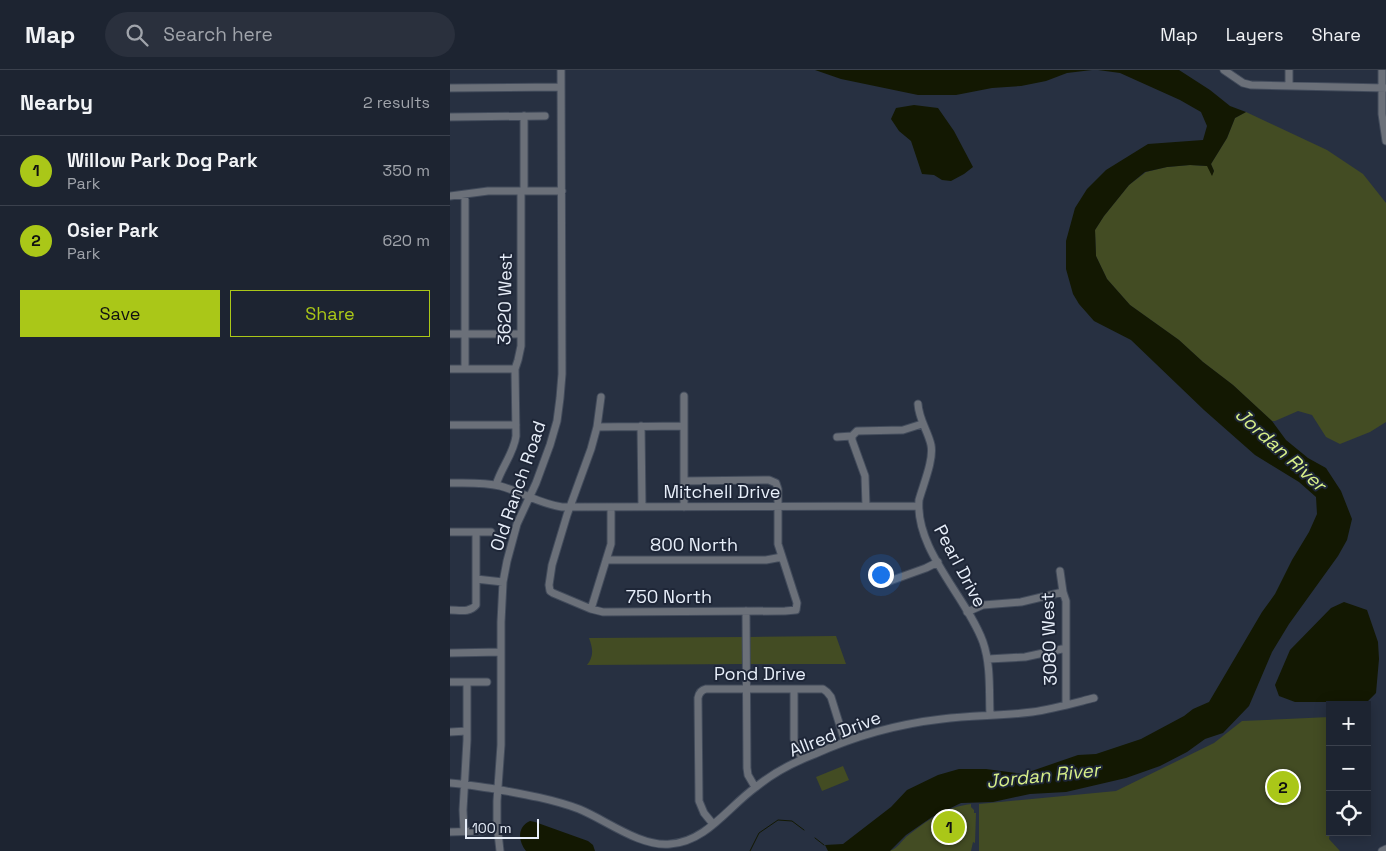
<!DOCTYPE html>
<html lang="en">
<head>
<meta charset="utf-8">
<style>
  :root { --surface:#1d2431; --page:#2a303d; --text:#f1f3f6; --muted:#a0a4ab; --line:#3b414d; --accent:#aac718 }
  body { margin:0; font-family:"Space Grotesk",sans-serif; background:var(--page); color:var(--text) }
  .controls { position:absolute; right:15px; bottom:15px; display:grid; overflow:hidden; border-radius:0px; box-shadow:0 2px 12px #0003 }
  .controls button { width:45px; height:45px; display:grid; place-items:center; padding:0; border:0; border-bottom:1px solid var(--line); background:var(--surface); color:var(--text); font:25px sans-serif }
  .scale { position:absolute; left:15px; bottom:12px; width:74px; box-sizing:border-box; padding-left:5px; border:2px solid #e7eef9; border-top:0; font-size:14px; line-height:18px; white-space:nowrap; color:#e7eef9; -webkit-text-stroke:4px #1e2637; paint-order:stroke }
  .you { position:absolute; left:430px; top:504px; width:18px; height:18px; margin:-12px; border:4px solid #fff; border-radius:50%; background:#1a73e8; box-shadow:0 0 0 8px #1a73e833 }
  .badge { display:grid; place-items:center; width:32px; height:32px; border-radius:50%; background:var(--accent); color:#111; font-size:16px; font-weight:700 }
  .pin { position:absolute; translate:-50% -50%; border:2px solid #fff; box-shadow:0 1px 5px #0006 }
  .list { margin:0; padding:0; list-style:none }
  h2 { display:flex; justify-content:space-between; align-items:center; height:65px; margin:0; padding:0 20px; font-size:21px }
  h2 small { font-size:16px; font-weight:400; color:var(--muted) }
  .list li { display:grid; grid-template-columns:32px 1fr auto; gap:15px; align-items:center; box-sizing:border-box; height:70px; padding:0 20px; border-top:1px solid var(--line) }
  .list b { display:block; font-size:19px; white-space:nowrap }
  .list p { margin:0; font-size:16px; white-space:nowrap; color:var(--muted) }
  .list em { font-size:16px; font-style:normal; color:var(--muted) }
  .actions { display:flex; gap:10px; padding:15px 20px }
  .actions a { flex:1; padding:11px 0; border:1px solid var(--accent); border-radius:0px; text-align:center; font-size:18px; color:var(--accent) }
  .actions .main { background:var(--accent); color:#111 }
  .icon { flex:none; width:28px; height:28px; fill:none; stroke:currentColor; stroke-width:2; stroke-linecap:round; stroke-linejoin:round }
  .map { position:relative; flex:none; width:936px; height:781px; overflow:hidden }
  header { display:flex; align-items:center; gap:30px; box-sizing:border-box; height:70px; padding:0 25px; background:var(--surface); border-bottom:1px solid var(--line) }
  header strong { font-size:24px }
  nav { display:flex; gap:28px; margin-inline-start:auto; font-size:18px }
  .search { width:350px; height:45px; background:var(--page); display:flex; align-items:center; gap:12px; box-sizing:border-box; padding:0 18px; border-radius:28px; color:var(--muted); font-size:19px }
  main { display:flex }
  aside { flex:1; background:var(--surface) }
  .map>svg:first-child { display:block }
</style>
</head>
<body>
<header>
<strong>Map</strong>
<div class="search"><svg class="icon" aria-label="search" viewBox="0 0 24 24"><circle cx="10" cy="10" r="6"/><path d="M15 15l6 6"/></svg>Search here</div>
<nav><a>Map</a><a>Layers</a><a>Share</a></nav>
</header>
<main>
<aside>
<h2>Nearby<small>2 results</small></h2>
<ul class="list">
<li><span class="badge">1</span><div><b>Willow Park Dog Park</b><p>Park</p></div><em>350 m</em></li>
<li><span class="badge">2</span><div><b>Osier Park</b><p>Park</p></div><em>620 m</em></li>
</ul>
<div class="actions"><a class="main">Save</a><a>Share</a></div>
</aside>
<div class="map">
<svg width="936" height="781" viewBox="0 0 936 781">
  <rect width="100%" height="100%" fill="#273041"/>
  <path fill="#434c23" d="M796 42 877 80 913 104 936 133V352L920 362 890 374 876 367 862 345 848 341 825 351H822L783 315 753 292 729 270 680 235 657 209 646 186 645 160 654 146 679 115 696 102 717 97 740 95 758 96 762 105 764 101 761 94 777 68 785 48Z
    M386 566 396 594H299V567Z
    M293 567V594L137 595C144 586 143 579 139 568Z
    M880 647V762L879 769 890 781H529V734L666 721 764 673 792 651Z
    M393 696 399 710 372 721 366 707Z
    M521 734V737L524 740V743H526L525 773 523 772 521 781H430C433 780 439 781 442 780 446 779 452 771 456 767 475 752 495 737 521 734Z"/>
  <path fill="#131802" d="M365 0H642L617 3 596 11 571 16 542 18 506 25H468L391 9Z
    M648 0H729L760 20 780 36 796 42 785 48 777 68 761 94 764 101 762 106 757 96 740 95 717 97 695 102 679 115 654 146 645 160 646 186 657 209 680 235 729 270 753 292 783 315 822 351 836 370 858 388 876 398 891 421 902 449 897 470 888 486 839 554 822 582 799 636 773 663 755 669 737 682 710 696 676 708 616 722 580 724 543 732 511 733 482 747 456 765 440 781H378L375 775 393 774 441 737 457 720 488 705 509 699H536L573 704 628 685 646 684 691 669 734 646 743 639 759 632 812 542 825 524 842 490 859 462 867 444 866 427 849 412 805 385 754 340 681 270 644 251 629 234 623 224 616 199V171L625 138 637 119 656 100 698 74 753 70 757 56 751 42 730 30 670 3Z
    M464 35 488 38 504 61 523 97 514 104 501 111 492 110 484 105 472 104 461 71 449 61 441 49 446 38Z
    M894 532 917 540 928 572 929 589 926 623 917 632H845L829 626 825 615 840 580 881 538Z
    M80 751 85 752 138 771 143 775 145 781H76C68 771 67 757 80 751Z"/>
  <g fill="none" stroke-linecap="round" stroke-linejoin="round">
    <path stroke="#131802" stroke-width="1" d="M365 768 374 775
      M300 781 309 763 328 750 342 751 354 760"/>
    <defs>
      <path id="minor" d="M774 0 793 13 801 15 936 18
        M839 0V16
        M932 0V44L936 71
        M0 18 111 17
        M74 46V121
        M0 47 95 46
        M15 125V299
        M0 126 38 121H112
        M0 264H71
        M0 299H65
        M234 326V437
        M151 327 147 357 141 379 117 445 102 495 99 515 100 521 103 523 141 539 153 542 335 541 346 540 347 533 328 474V419L326 413 319 410 234 411
        M468 334C469 350 478 361 481 375 484 390 473 415 469 430 465 480 516 526 533 572 541 595 539 620 540 645
        M0 355H66
        M191 356 192 437
        M147 357 234 356
        M402 366V370L415 406 416 436
        M387 367 402 366 407 361 453 360 472 354
        M0 413C17 413 34 412 50 416 72 422 90 434 112 437L468 436
        M46 415C51 398 64 383 66 366L65 299 68 290 71 276V121
        M0 462H41
        M156 490H316L332 487
        M610 501 613 522 616 531V635
        M26 509 53 512
        M437 512 476 498 488 492
        M141 539 161 474V437
        M0 540C9 540 20 543 26 535V462
        M296 541 297 698 298 705 305 717
        M517 542 533 535 571 532 613 522
        M0 583 51 582
        M538 589 575 587 612 579H616
        M0 612H37
        M344 619V669L352 689
        M0 662 17 661
        M0 713C15 714 30 717 45 719 73 724 102 729 129 739 156 750 190 777 220 774 256 772 278 737 306 717 323 703 344 692 365 684 405 666 448 654 492 649 522 645 552 646 582 642 603 639 624 633 644 628
        M263 754 254 743 249 731 248 628C249 623 251 620 256 619H373L377 622 381 627 395 672
        M14 761 13 740 17 670V612
        M0 762 33 761
        M50 781 47 754V731L51 675V552L53 512 57 491 67 454 86 413 100 375 107 351 110 328 112 304 111 0
        M932 781 936 779"/>
    </defs>
    <use href="#minor" stroke="#424b5b" stroke-width="9"/>
    <use href="#minor" stroke="#6b7079" stroke-width="7"/>
  </g>
  <g text-anchor="middle" stroke-width="4" stroke-linejoin="round" paint-order="stroke">
    <g font-size="18" fill="#e7eef9" stroke="#1e2637">
      <text transform="translate(55 229) rotate(-89)" y="6">3620 West</text>
      <text transform="translate(68 416) rotate(-71)" y="6">Old Ranch Road</text>
      <text x="272" y="428">Mitchell Drive</text>
      <text x="244" y="481">800 North</text>
      <text transform="translate(510 496) rotate(62)" y="6">Pearl Drive</text>
      <text x="219" y="533">750 North</text>
      <text transform="translate(599 569) rotate(-92)" y="6">3080 West</text>
      <text x="310" y="610">Pond Drive</text>
      <text transform="translate(385 664) rotate(-21)" y="6">Allred Drive</text>
    </g>
    <g font-size="19" font-style="italic" fill="#d7ef89" stroke="#1e2637">
      <text transform="translate(831 379) rotate(42)" y="7">Jordan River</text>
      <text transform="translate(593 705) rotate(-6)" y="7">Jordan River</text>
    </g>
  </g>
</svg>
<div class="controls">
<button>+</button>
<button>−</button>
<button><svg class="icon" aria-label="locate" viewBox="0 0 24 24"><circle cx="12" cy="12" r="6"/><path d="M12 2v4M12 18v4M2 12h4M18 12h4"/></svg></button>
</div>
<div class="scale">100 m</div>
<div class="you"></div>
<div class="pin badge" style="left:499px;top:757px">1</div>
<div class="pin badge" style="left:833px;top:717px">2</div>
</div>
</main>
</body>
</html>
